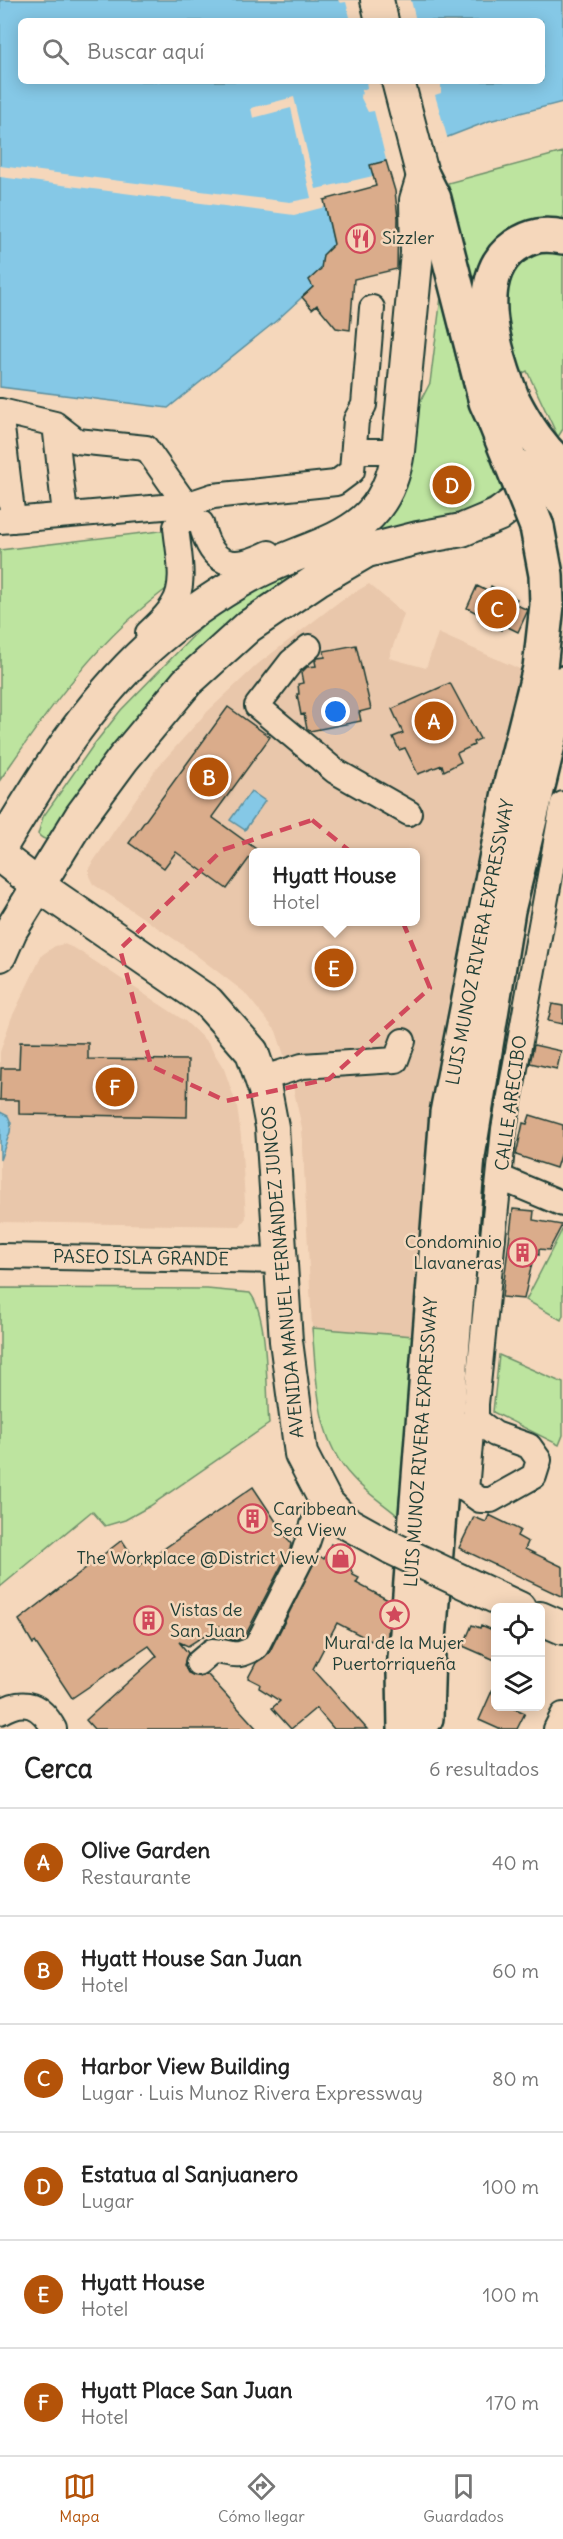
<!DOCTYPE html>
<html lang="es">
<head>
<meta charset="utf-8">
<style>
  :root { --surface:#fff; --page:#f6f6f6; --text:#222; --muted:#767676; --line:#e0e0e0; --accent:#b45309 }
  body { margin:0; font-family:Delius,sans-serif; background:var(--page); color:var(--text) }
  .controls { position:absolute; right:18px; bottom:18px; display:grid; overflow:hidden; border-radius:9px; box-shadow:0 3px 15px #0003 }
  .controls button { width:54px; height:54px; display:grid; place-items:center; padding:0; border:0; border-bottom:2px solid var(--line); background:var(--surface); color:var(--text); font:30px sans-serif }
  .you { position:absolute; left:336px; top:712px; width:21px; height:21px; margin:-15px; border:4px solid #fff; border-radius:50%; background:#1a73e8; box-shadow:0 0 0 9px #1a73e833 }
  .badge { display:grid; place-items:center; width:39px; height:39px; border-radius:50%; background:var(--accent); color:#fff; font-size:20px; font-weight:700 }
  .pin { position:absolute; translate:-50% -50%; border:3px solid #fff; box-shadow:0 2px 6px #0006 }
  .popup { position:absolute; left:249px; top:848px; width:171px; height:78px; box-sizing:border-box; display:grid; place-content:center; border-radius:9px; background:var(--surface); filter:drop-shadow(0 2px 4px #0005); font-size:20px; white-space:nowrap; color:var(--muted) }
  .popup b { font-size:22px; color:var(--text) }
  .popup::after { content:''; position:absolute; left:50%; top:100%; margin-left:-12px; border:12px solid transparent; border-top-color:var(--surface) }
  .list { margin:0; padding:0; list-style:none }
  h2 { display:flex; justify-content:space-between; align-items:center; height:78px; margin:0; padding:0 24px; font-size:26px }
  h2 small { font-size:20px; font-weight:400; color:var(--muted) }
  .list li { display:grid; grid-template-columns:39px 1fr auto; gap:18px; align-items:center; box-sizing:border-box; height:108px; padding:0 24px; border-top:2px solid var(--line) }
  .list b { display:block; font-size:22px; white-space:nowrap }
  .list p { margin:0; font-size:20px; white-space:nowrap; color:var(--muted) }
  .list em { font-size:20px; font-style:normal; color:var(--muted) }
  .icon { flex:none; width:33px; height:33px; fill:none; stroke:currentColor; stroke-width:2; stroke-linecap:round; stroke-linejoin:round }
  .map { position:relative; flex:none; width:563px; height:1729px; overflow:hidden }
  .search { position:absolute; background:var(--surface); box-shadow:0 3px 15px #0003; left:18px; right:18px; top:18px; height:66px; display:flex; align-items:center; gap:15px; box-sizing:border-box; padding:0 21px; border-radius:9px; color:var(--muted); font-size:22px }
  .sheet { height:726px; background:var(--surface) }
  nav { display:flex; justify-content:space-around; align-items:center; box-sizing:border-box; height:84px; border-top:2px solid var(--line); background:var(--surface); font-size:16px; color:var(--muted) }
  nav a { display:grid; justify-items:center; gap:3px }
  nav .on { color:var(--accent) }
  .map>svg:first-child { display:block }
</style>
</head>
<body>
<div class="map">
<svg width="563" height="1729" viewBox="0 0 563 1729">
  <rect width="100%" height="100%" fill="#f5d7bb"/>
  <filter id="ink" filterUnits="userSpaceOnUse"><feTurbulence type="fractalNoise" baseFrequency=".0167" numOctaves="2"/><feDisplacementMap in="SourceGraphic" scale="12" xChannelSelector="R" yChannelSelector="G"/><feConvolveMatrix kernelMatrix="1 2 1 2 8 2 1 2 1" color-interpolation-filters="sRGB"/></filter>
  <g filter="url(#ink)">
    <path fill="#e9c7ab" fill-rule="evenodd" d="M369 584 404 614 389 658 426 668 438 633 524 671 483 828 447 1009 435 1092 414 1336 312 1328 302 1128 290 1073 276 1031 244 992 183 945 93 884 89 876V868L156 769 206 713 258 664 340 601ZM253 852H415V922H253Z
      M64 944 76 949 185 1021 208 1043 224 1069 237 1106 241 1136 246 1218 240 1226 0 1222V1052L11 1019 42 955 55 946Z"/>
    <path fill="#bde49f" stroke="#6e906a" stroke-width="1.5" d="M563 152V229L547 225 479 311 448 183Z
      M563 246V429L558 437 527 371 517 376C511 348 487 276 518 257 527 251 552 248 563 246Z
      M441 297 463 387 505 489 503 492 459 515 300 578 53 839C46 841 42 839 38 834L43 817 92 747 121 710 201 628 236 598 347 543 430 383Z
      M168 530 173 584C101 635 49 708 0 780V550Z
      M563 1228V1315L561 1320 526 1300Z
      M0 1288 207 1289 250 1293C269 1316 266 1392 269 1424L150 1506 125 1520 105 1526 92 1511 0 1587Z
      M312 1328 414 1336 398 1516C383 1503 365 1492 352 1477 315 1438 317 1378 312 1328Z
      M499 1355 563 1383V1435L559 1445 493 1412Z"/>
    <path fill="#85c8e6" stroke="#5c909f" stroke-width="1.5" fill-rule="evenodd" d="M0 0H563V102L489 121 386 161 371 165 376 187 324 200 334 244 323 255 321 269 313 287 276 321 168 408 0 387ZM21 21H542V81H21Z
      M440 485a12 12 0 1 1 24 0a12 12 0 1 1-24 0Z
      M251 791 265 801 245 830 230 820Z
      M0 1112 8 1116 11 1123 10 1132 0 1160Z"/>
    <path fill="#f5d7bb" d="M338 0H411L416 21H351L346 2 340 3Z
      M366 81H441V93L435 95 448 140 387 164 374 111 368 112 361 98 362 90 367 88Z
      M294 97 316 189 373 176 376 187 324 200 325 207 294 215 0 177V166L290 202 311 198 291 108 253 118 251 108Z"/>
    <path fill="#daac8b" stroke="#1f3d34" stroke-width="1.5" d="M386 161 395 191 398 218 397 269 354 279 350 330 336 328 317 305 312 309 302 297 313 287 309 280 321 269 323 255 334 244 324 200 376 186 370 165Z
      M477 586 489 592 491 586 517 599 514 604 528 610 518 632 504 625 501 630 479 619 481 615 467 608Z
      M356 645 371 709 359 712 361 721 310 731 307 729 304 714 301 715 297 694H299L298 684 303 683 301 673 307 667 316 666 315 661 318 658 325 657 324 651Z
      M450 683 480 739 473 742 474 745 457 753 461 762 444 771 442 765 418 774 405 748 399 750 393 737 403 733 392 709Z
      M228 707 270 737 212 817 256 849 227 889 176 852 164 868 129 843Z
      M552 1004 563 1006V1024L548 1021Z
      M20 1042 88 1043V1059L188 1060 187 1117 19 1114V1100H0L1 1068H19Z
      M534 1045 561 1051 557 1069 530 1063Z
      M530 1115 563 1125V1146L556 1168 516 1155 523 1123 527 1124Z
      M513 1209 534 1211 533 1220 562 1225 549 1250 539 1249V1255L534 1254 524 1299 502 1297Z
      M253 1487 291 1544 290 1549 245 1636 237 1640 228 1639 219 1626 188 1646 179 1642 188 1653 184 1665 188 1673 200 1677 207 1674 257 1729H94L86 1720 157 1656 149 1646 72 1698 35 1642 33 1644 19 1620 122 1540 139 1566Z
      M489 1515 520 1530 517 1536 528 1542 525 1549 563 1567V1597L459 1548 474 1517 486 1522Z
      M331 1544 346 1556 353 1575 359 1578 356 1583 390 1601 387 1649 337 1623 313 1669 367 1729H334L316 1708 291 1729 272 1708 280 1701 259 1688 260 1684 248 1678 256 1663 269 1653 318 1555 324 1559Z
      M472 1625 480 1628 481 1625 495 1631V1660L463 1646Z
      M495 1684V1707H511L525 1713 517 1729H499L479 1720Z"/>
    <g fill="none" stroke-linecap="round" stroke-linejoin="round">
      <defs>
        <path id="minor" d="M0 411 13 520
          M1 411 55 424 77 441 146 448 186 505 187 517
          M55 424 65 515
          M354 451H398
          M187 517 201 523C211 565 231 572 269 553
          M0 521 186 505 213 496 336 483 352 471 356 420 364 405 372 308
          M148 633C156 625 167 616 173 605 187 584 178 551 176 527L187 517
          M309 647 291 662 257 706 335 771 409 813
          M261 1079 302 1066 396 1060 403 1041
          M501 1178 563 1204
          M0 1256 283 1261
          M476 1420 472 1421 466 1490 480 1500H491L534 1476 539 1460 529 1446 495 1434 476 1420V1404L504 1129 563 804
          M198 1663 212 1651C235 1652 233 1660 256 1647L303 1555 314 1522 326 1502
          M0 1712C25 1697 41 1705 54 1729
          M556 1729 563 1715"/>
        <path id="major" d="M377 0 382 21
          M0 848C42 778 87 704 148 648 174 624 217 594 248 577 314 539 385 544 398 451L417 253 416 200 423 177 398 81
          M0 856 39 886 208 1002 252 1052 265 1090 272 1127 286 1341 301 1454 326 1502 345 1522 392 1548
          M0 955 11 930 81 816 123 759 187 682 249 626 317 580 367 551 418 538 462 530 498 515 544 480
          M459 1580 519 1608
          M540 1618 563 1628"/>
        <path id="highway" d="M423 177 434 199 486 402 495 422 512 444
          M513 400C497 359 469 278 515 246 532 235 544 233 563 237
          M426 1718 428 1651 468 1156 508 910 563 683
          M405 1729 404 1672 447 1113 510 787 540 668 547 605 546 575 537 527"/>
      </defs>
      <use href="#minor" stroke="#1f3d34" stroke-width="28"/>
      <use href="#major" stroke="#1f3d34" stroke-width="36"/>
      <use href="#highway" stroke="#1f3d34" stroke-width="38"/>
      <use href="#minor" stroke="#f5d7bb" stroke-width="24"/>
      <use href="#major" stroke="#f5d7bb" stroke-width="32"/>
      <use href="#highway" stroke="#f5d7bb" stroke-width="33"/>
      <defs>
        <path id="major-bridge" d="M529 467 563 501
          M392 1548 459 1580"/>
        <path id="highway-bridge" d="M513 400C527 427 541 448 563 468
          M495 422 537 527"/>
      </defs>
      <use href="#major-bridge" stroke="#1f3d34" stroke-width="36" stroke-linecap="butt"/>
      <use href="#highway-bridge" stroke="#1f3d34" stroke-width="38" stroke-linecap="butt"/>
      <use href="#major-bridge" stroke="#f5d7bb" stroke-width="32"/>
      <use href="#highway-bridge" stroke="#f5d7bb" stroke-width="33"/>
    </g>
  </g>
  <path fill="none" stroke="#d1495b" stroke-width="4.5" stroke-dasharray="12 8" stroke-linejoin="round" d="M312 820 386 881 430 988 329 1079 226 1101 151 1066 120 949 222 850Z"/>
  <defs>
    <symbol id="restaurant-ring" viewBox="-11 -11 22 22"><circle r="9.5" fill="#f5d7bb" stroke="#d1495b" stroke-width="1.5"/><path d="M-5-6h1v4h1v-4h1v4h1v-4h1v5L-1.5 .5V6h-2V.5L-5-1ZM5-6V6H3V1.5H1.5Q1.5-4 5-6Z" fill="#d1495b"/></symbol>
    <symbol id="building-ring" viewBox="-11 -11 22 22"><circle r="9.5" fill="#f5d7bb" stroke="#d1495b" stroke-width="1.5"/><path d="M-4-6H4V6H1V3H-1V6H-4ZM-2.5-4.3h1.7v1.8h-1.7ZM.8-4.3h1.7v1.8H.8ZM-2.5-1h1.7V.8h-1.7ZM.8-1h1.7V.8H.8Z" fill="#d1495b"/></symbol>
    <symbol id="shop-ring" viewBox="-11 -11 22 22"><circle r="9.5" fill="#f5d7bb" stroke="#d1495b" stroke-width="1.5"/><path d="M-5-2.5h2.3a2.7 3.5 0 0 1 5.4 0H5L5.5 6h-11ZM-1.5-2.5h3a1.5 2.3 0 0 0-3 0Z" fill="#d1495b"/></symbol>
    <symbol id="sight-ring" viewBox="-11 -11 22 22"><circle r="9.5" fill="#f5d7bb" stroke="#d1495b" stroke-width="1.5"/><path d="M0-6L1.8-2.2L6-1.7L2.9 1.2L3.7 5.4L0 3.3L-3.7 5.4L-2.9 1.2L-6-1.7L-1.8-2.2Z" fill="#d1495b"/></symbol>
  </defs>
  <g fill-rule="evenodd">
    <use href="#restaurant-ring" x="344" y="222" width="33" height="33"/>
    <use href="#building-ring" x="506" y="1236" width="33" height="33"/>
    <use href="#building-ring" x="236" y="1502" width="33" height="33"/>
    <use href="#shop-ring" x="324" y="1542" width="33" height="33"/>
    <use href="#sight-ring" x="378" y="1598" width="33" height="33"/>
    <use href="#building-ring" x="132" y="1604" width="33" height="33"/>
  </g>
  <g text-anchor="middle" stroke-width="5" stroke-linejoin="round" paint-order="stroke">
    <g font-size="18" fill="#1f3d34" stroke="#f5d7bb" text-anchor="start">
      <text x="382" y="244">Sizzler</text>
      <text x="502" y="1248" text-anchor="end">Condominio<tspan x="502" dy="21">Llavaneras</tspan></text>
      <text x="273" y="1515">Caribbean<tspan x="273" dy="21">Sea View</tspan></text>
      <text x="319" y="1564" text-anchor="end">The Workplace @District View</text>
      <text x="170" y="1616">Vistas de<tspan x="170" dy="21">San Juan</tspan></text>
      <text x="394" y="1649" text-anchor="middle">Mural de la Mujer<tspan x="394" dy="21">Puertorriqueña</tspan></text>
    </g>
    <g font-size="18" fill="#1f3d34" stroke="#f5d7bb">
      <text transform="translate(480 942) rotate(-79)" y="6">LUIS MUNOZ RIVERA EXPRESSWAY</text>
      <text transform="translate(511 1103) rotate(-82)" y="6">CALLE ARECIBO</text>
      <text transform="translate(141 1258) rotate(1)" y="6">PASEO ISLA GRANDE</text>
      <text transform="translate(283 1272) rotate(-95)" y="6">AVENIDA MANUEL FERNÁNDEZ JUNCOS</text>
      <text transform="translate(421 1442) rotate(-86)" y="6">LUIS MUNOZ RIVERA EXPRESSWAY</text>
    </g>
  </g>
</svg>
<div class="controls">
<button><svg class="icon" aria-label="locate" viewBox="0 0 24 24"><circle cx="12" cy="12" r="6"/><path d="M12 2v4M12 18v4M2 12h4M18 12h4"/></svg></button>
<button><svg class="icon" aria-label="layers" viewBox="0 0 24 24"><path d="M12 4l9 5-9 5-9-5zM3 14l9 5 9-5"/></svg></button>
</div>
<div class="you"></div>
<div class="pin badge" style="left:434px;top:721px">A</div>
<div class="pin badge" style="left:209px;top:777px">B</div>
<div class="pin badge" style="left:497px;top:609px">C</div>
<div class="pin badge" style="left:452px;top:485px">D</div>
<div class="pin badge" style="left:334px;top:968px">E</div>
<div class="popup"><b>Hyatt House</b>Hotel</div>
<div class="pin badge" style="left:115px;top:1087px">F</div>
<div class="search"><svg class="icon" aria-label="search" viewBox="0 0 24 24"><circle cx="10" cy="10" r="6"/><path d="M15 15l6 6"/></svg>Buscar aquí</div>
</div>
<section class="sheet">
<h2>Cerca<small>6 resultados</small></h2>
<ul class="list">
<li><span class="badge">A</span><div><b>Olive Garden</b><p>Restaurante</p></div><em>40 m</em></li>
<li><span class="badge">B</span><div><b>Hyatt House San Juan</b><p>Hotel</p></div><em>60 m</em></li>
<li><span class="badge">C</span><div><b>Harbor View Building</b><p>Lugar · Luis Munoz Rivera Expressway</p></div><em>80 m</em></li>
<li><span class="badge">D</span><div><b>Estatua al Sanjuanero</b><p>Lugar</p></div><em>100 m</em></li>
<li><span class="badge">E</span><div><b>Hyatt House</b><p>Hotel</p></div><em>100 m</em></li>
<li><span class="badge">F</span><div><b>Hyatt Place San Juan</b><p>Hotel</p></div><em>170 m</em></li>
</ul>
</section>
<nav>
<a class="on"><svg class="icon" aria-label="map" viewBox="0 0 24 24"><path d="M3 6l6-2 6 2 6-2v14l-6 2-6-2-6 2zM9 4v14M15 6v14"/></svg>Mapa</a>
<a><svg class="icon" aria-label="directions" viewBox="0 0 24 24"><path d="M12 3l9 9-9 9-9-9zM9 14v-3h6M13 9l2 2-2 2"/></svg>Cómo llegar</a>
<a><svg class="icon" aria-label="saved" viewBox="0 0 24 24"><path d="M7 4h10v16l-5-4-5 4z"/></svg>Guardados</a>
</nav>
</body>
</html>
